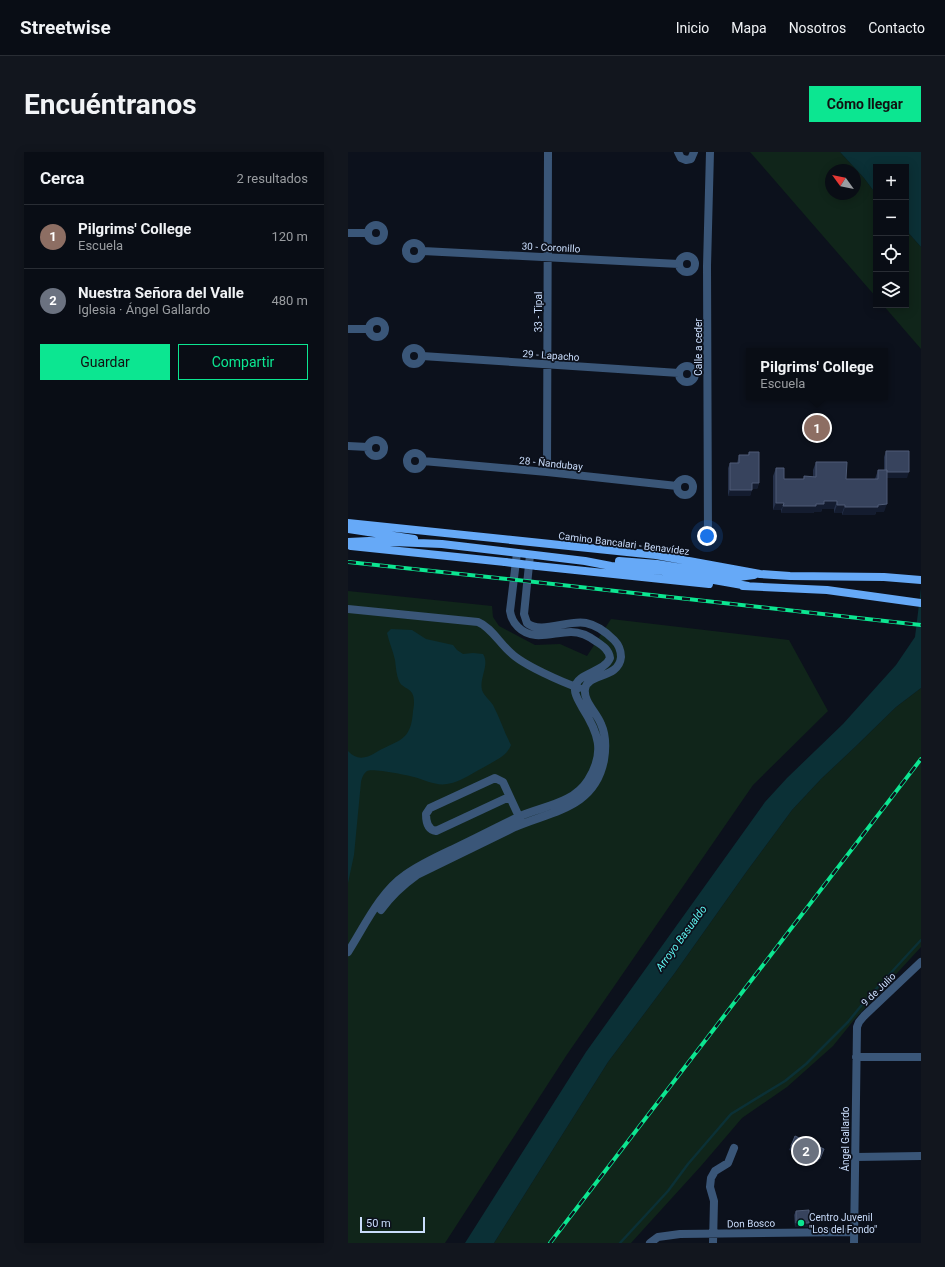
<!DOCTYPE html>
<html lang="es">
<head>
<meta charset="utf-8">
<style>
  :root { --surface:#090d15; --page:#12161e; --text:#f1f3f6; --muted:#999ca0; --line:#292d34; --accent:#0ce691 }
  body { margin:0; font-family:Roboto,sans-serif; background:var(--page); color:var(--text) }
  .controls { position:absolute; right:12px; top:12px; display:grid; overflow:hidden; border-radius:0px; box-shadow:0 2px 10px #0003 }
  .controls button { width:36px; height:36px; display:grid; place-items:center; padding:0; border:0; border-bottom:1px solid var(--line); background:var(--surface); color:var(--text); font:20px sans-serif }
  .compass { position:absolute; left:477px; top:12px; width:36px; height:36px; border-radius:50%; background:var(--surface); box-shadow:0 2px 10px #0003; rotate:303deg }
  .scale { position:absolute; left:12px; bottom:10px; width:65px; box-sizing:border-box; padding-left:4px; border:2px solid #caddfc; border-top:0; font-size:11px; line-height:14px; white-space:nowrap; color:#caddfc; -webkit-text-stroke:3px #0c111c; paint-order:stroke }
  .you { position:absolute; left:359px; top:384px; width:14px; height:14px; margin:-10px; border:3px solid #fff; border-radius:50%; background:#1a73e8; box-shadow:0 0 0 6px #1a73e833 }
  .badge { display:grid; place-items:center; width:26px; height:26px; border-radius:50%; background:var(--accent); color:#fff; font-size:13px; font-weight:700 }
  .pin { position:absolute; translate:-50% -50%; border:2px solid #fff; box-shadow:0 1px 4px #0006 }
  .popup { position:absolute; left:398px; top:196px; width:142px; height:52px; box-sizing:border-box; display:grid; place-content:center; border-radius:0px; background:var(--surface); filter:drop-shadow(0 1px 3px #0005); font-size:13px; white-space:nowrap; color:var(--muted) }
  .popup b { font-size:15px; color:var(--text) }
  .popup::after { content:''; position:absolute; left:50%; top:100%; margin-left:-8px; border:8px solid transparent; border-top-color:var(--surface) }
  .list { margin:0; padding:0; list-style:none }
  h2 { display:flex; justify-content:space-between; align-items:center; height:52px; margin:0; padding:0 16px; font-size:17px }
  h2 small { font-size:13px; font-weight:400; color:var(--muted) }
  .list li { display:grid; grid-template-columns:26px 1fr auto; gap:12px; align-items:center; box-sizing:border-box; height:64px; padding:0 16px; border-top:1px solid var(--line) }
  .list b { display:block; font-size:15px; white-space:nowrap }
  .list p { margin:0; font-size:13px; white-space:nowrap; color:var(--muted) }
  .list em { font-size:13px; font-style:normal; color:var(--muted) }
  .actions { display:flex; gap:8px; padding:12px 16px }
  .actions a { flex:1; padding:9px 0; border:1px solid var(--accent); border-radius:0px; text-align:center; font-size:14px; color:var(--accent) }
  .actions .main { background:var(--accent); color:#111 }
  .icon { flex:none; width:22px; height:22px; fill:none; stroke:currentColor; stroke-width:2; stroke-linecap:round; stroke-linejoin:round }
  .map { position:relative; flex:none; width:573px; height:1091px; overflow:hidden; border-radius:0px }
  header { display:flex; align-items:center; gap:24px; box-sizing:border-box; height:56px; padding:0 20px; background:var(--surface); border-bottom:1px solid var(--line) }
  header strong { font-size:19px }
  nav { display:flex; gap:22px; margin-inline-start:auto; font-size:14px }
  .intro { display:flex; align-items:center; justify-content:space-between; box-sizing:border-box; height:96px; padding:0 24px }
  h1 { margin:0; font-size:28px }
  .button { padding:10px 18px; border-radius:0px; background:var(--accent); color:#111; font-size:14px; font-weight:700 }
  main { display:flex; gap:24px; padding:0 24px }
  aside { flex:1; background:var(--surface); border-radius:0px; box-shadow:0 2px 10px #0003 }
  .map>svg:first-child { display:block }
</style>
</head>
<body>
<header>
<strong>Streetwise</strong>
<nav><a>Inicio</a><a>Mapa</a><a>Nosotros</a><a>Contacto</a></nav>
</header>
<div class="intro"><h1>Encuéntranos</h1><a class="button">Cómo llegar</a></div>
<main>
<aside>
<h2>Cerca<small>2 resultados</small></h2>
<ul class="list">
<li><span class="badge" style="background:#8d6e63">1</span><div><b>Pilgrims' College</b><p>Escuela</p></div><em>120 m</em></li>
<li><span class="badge" style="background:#6b7280">2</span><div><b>Nuestra Señora del Valle</b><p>Iglesia · Ángel Gallardo</p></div><em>480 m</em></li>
</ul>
<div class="actions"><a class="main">Guardar</a><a>Compartir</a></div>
</aside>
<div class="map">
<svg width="573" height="1091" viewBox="0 0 573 1091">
  <rect width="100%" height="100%" fill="#0c111c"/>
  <path fill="#10251a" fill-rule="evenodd" d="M402 0H492L516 26 528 42V145ZM483 18H507V42H483Z
    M558 78 573 95V197L535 153H558Z
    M0 439 144 454 145 465 151 474 187 493 212 492 239 504 263 467 441 488 480 559 405 633 218 904 97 1091H0Z
    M573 536V795L506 868 485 894 439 935 394 966 353 1014 283 1091H146L260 910 326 822 399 719 444 658 473 627 507 595 548 555Z"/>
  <path fill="#0b3036" d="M492 0H573V95L558 78V15H528V42L516 26Z
    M573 436V536L548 555 507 595 473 627 444 658 399 719 326 822 260 910 146 1091H117L238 900 417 650 439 626 495 572 548 513 567 485Z
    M43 477 64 478 78 487 105 493 109 498 115 502 125 501 135 502C142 513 131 526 134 538 136 544 142 548 145 553 152 566 156 580 163 593 159 604 148 608 138 614 126 620 113 630 99 632 88 634 77 628 66 625 59 623 24 616 19 619 15 622 14 626 13 630L6 703 0 731V599C8 608 17 607 27 601 50 587 63 591 65 559 66 554 67 546 64 541 61 536 53 535 51 529 48 522 48 515 47 508 45 499 41 490 39 481Z"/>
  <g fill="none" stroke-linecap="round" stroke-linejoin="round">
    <path stroke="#0b3036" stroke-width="2.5" d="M272 1091 320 1039 340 1012 383 962 437 929 458 912 500 870 517 849 573 788"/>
    <path stroke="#3a5678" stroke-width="8" d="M330 0 333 6 338 8 343 7 346 0
      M20 81a8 8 0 1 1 16 0a8 8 0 1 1-16 0Z
      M0 81H20
      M58 99a8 8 0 1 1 16 0a8 8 0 1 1-16 0Z
      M75 99 331 112
      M331 112a8 8 0 1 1 16 0a8 8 0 1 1-16 0Z
      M21 177a8 8 0 1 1 16 0a8 8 0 1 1-16 0Z
      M0 177H21
      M58 204a8 8 0 1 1 16 0a8 8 0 1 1-16 0Z
      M74 204 331 221
      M331 222a8 8 0 1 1 16 0a8 8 0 1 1-16 0Z
      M20 296a8 8 0 1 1 16 0a8 8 0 1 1-16 0Z
      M0 294 20 295
      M59 309a8 8 0 1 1 16 0a8 8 0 1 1-16 0Z
      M75 309 199 320 329 334
      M199 320 200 0
      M329 335a8 8 0 1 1 16 0a8 8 0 1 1-16 0Z
      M360 389 359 114 362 0
      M0 457 130 470C143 475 152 492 163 501 175 513 214 530 231 536
      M161 645 88 679C80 678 78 670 78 662L82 656 147 626 155 630 173 669
      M33 758C43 744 55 733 69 723L167 675C204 659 247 656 256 608 258 596 258 583 253 572 249 561 235 549 237 537 239 521 271 527 273 505 273 498 270 492 266 488 259 481 248 473 238 471 221 467 192 483 179 471L176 462 182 403
      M0 800C16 775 32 740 57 723 72 712 90 704 107 696 128 686 149 675 170 665 194 654 225 652 240 628 258 600 250 580 234 555 231 549 226 543 227 536 229 520 256 521 262 506 261 498 255 494 249 490 241 484 233 480 223 480 205 480 185 490 170 475 165 470 163 466 162 459L169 401
      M508 905H573
      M508 1005 573 1004
      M302 1091 310 1085 332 1082 506 1080
      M365 1091 366 1049 362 1035 363 1026 367 1019 380 1011 386 996
      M506 1091 509 875 511 870 516 864 573 810"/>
    <path stroke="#66a9f7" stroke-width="8" d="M0 371 308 403 412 422 442 424 536 425 573 428
      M0 377 66 387
      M0 390 21 389 94 392 237 409 263 414 315 419 400 434
      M3 394 157 410
      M271 409 309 412 390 425 406 423
      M189 414 361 432
      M395 434 479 438 573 451"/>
    <defs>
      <path id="rail" d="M0 410 159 427 573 473
        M202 1091 573 607"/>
    </defs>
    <use href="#rail" stroke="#0ce691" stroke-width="4"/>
    <use href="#rail" stroke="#0c111c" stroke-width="2.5" stroke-dasharray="8" stroke-linecap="butt"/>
    <path stroke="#66a9f7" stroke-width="8" d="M157 410 189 414"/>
  </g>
  <path fill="#253049" d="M538 299 559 326H539L536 360H528L527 363H494V361H486V357H474L473 360H466L465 361H433V358H425V324L428 316 436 327H455L456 324 465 325V318L468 310 498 327H527L530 318H536V305Z
    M401 300 411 331 409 337H404L402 344H380V316L382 311H389L391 303H400Z
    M447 984 476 997 470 1010 441 998Z
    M448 1059 461 1071 460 1075H447L446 1063Z"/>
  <path fill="#141c2f" d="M538 320H561L559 326H536Z
    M404 331H411L409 337H402Z
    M382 338H404L402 344H380Z
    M476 349H489L486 357H474L473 360H466L465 361H433L435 354 468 352Z
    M428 351H436L433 358H425Z
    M539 352 536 360H528L527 363H494L497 355Z
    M489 353H497L494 361H486Z
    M448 1071H461L460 1075H447Z"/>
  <path fill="#37435d" stroke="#4e5b76" d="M538 299H561V320H539V318H538Z
    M401 300H411V331H404V338H382V311H391V303H401Z
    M468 310H499L498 327H530V318H539V352L530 353V355H497V353H489V349H476V352H468V354H435L436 351H428V316H436V327H456V324L468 325Z
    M447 984 476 997 472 1007 443 994Z
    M461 1058V1071H448V1059Z"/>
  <circle fill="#0ce691" stroke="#0c111c" stroke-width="1.5" cx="453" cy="1071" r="4"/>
  <g text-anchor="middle" stroke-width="3.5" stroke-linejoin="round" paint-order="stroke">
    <g font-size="10" fill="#caddfc" stroke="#0c111c">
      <text transform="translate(203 95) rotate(3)" y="4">30 - Coronillo</text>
      <text transform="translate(190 160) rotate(-90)" y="4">33 - Tipal</text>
      <text transform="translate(350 195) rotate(-90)" y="4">Calle a ceder</text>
      <text transform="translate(203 203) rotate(4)" y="4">29 - Lapacho</text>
      <text transform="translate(203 311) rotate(6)" y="4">28 - Ñandubay</text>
      <text transform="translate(276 391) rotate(7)" y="4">Camino Bancalari - Benavídez</text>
      <text transform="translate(530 837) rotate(-44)" y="4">9 de Julio</text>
      <text transform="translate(497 987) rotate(-90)" y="4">Ángel Gallardo</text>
      <text transform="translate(403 1071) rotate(-1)" y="4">Don Bosco</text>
    </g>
    <g font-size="10" fill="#caddfc" stroke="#0c111c" text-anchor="start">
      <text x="461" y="1069">Centro Juvenil<tspan x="461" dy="12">"Los del Fondo"</tspan></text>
    </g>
    <g font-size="11" font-style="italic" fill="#5ef6f2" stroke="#0c111c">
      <text transform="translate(333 786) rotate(-54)" y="4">Arroyo Basualdo</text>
    </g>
  </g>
</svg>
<div class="controls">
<button>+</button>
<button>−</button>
<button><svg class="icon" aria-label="locate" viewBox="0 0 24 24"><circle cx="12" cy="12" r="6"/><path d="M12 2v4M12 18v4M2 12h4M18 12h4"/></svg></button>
<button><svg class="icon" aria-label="layers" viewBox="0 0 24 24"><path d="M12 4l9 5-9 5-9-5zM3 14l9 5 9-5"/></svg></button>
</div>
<svg class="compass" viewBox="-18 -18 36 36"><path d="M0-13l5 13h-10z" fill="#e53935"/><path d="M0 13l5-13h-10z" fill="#999ca0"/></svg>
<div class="scale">50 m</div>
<div class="you"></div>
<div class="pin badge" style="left:469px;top:276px;background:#8d6e63">1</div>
<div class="popup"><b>Pilgrims' College</b>Escuela</div>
<div class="pin badge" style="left:458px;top:999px;background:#6b7280">2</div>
</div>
</main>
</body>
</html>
